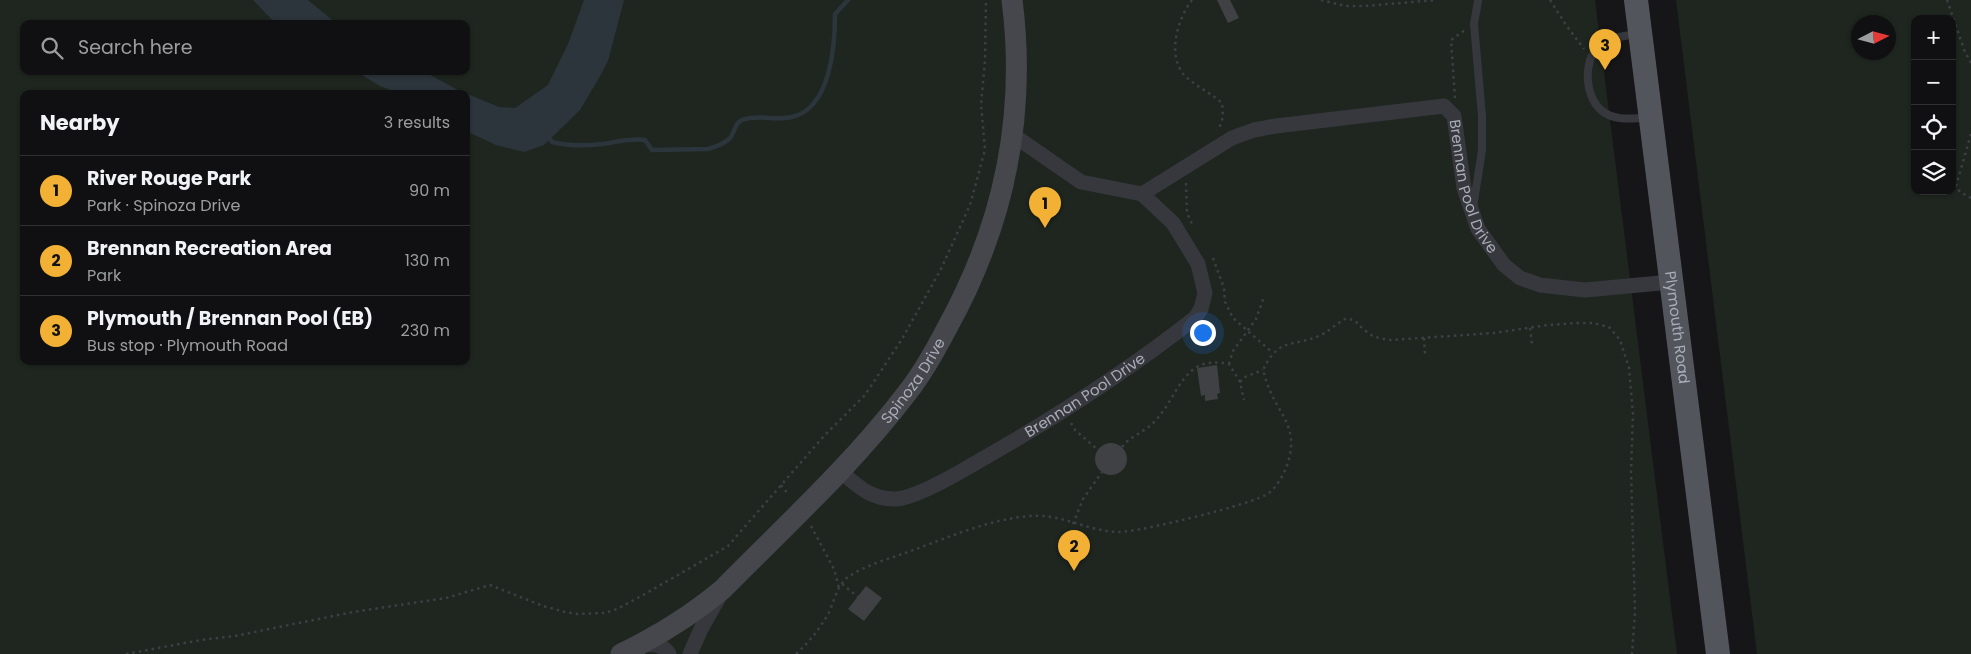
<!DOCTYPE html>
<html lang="en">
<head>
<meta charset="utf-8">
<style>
  :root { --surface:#101012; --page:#19191b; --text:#f1f3f6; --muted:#9c9d9f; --line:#303032; --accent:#f2b134 }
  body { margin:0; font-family:Poppins,sans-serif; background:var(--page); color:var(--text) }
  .controls { position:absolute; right:15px; top:15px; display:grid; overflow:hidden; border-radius:10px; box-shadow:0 1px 4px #0004 }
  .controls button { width:45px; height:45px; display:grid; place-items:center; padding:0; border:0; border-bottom:1px solid var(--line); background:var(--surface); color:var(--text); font:25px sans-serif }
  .compass { position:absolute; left:1851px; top:15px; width:45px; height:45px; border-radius:50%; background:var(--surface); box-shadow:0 1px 4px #0004; rotate:84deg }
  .you { position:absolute; left:1202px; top:332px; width:18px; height:18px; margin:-12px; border:4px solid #fff; border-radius:50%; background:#1a73e8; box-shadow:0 0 0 8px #1a73e833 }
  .badge { display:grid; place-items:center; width:32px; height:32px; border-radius:50%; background:var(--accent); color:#111; font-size:16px; font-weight:700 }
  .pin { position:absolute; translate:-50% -41px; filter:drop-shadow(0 1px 2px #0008) }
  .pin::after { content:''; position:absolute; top:26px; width:18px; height:15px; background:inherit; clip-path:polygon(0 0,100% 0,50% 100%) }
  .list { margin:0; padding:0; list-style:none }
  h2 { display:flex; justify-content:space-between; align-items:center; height:65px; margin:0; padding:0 20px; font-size:21px }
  h2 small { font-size:16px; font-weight:400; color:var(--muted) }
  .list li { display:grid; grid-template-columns:32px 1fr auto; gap:15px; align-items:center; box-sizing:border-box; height:70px; padding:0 20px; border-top:1px solid var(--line) }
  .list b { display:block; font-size:19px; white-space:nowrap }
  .list p { margin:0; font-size:16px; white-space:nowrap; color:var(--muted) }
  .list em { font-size:16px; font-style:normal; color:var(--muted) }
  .icon { flex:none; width:28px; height:28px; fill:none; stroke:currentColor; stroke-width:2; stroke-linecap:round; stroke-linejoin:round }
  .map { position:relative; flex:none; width:1971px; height:654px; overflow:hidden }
  .search { position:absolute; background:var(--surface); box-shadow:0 1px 4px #0004; left:20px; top:20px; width:450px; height:55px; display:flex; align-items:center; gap:12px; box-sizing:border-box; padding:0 18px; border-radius:10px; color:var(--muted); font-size:19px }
  .panel { position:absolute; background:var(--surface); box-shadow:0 1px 4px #0004; left:20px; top:90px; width:450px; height:275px; border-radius:10px }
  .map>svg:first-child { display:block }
</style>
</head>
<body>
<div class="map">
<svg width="1971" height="654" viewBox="0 0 1971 654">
  <rect width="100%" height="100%" fill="#161618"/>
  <path fill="#1e261f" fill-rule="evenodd" d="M0 0H1595L1677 654H0ZM24 24H466V71H24ZM24 94H466V361H24Z
    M1676 0H1971V654H1757ZM1915 19H1952V191H1915ZM1858 22H1888V52H1858Z"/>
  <path fill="#2c353c" d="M253 0H308L337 24H276Z
    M584 0H624L608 61 599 78 580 110 544 145 524 152 496 145 466 131V94H401L380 86 355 71H423L458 90 499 107 515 108 548 85 568 44Z"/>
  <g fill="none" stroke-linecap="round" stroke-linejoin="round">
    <path stroke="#2c353c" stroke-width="4.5" d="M548 135 552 142C568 146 585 146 602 144 617 142 630 138 645 140L652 150 708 149C715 147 723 144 729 139 735 134 734 123 742 120 758 114 776 121 792 117 831 108 835 45 835 14L848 0"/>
  </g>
  <path fill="#404145" d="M1217 0H1230L1239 18 1228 23Z
    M1217 365 1220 393 1217 394 1218 399 1205 401V395L1201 396 1197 368Z
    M1095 459a16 16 0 1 1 32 0a16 16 0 1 1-32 0Z
    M866 586 882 598 864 621 848 609Z"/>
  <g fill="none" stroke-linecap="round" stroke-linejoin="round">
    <path stroke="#3d3f44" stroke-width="2.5" stroke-dasharray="2.5 4" stroke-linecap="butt" d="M1192 0C1177 20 1166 57 1186 77 1197 87 1211 93 1222 103 1223 112 1224 122 1217 130
      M1321 0 1345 6H1365L1436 0
      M1550 0 1566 25 1584 49
      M1947 0 1965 52 1971 63
      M1455 98 1451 40 1465 30
      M1971 134 1956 186 1960 192 1971 198
      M1186 183 1187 213 1193 226
      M1213 258 1224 288 1225 302 1233 318 1273 353
      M1530 328 1532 344
      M1424 338 1425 354
      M1229 364 1233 351 1256 319 1264 297
      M1240 382 1245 377 1263 370
      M1071 423 1075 430 1098 450
      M1122 447C1130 436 1145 432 1155 421 1180 395 1182 354 1229 364L1240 382 1244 400
      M781 485 788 494
      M1073 524 1083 499 1102 472
      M811 526 834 569 839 588
      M842 584 858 597
      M126 654 201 640 235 636 353 612 446 598 490 585 543 606 565 612 578 614 605 613 617 609 645 594 728 546 824 436 865 395 902 339 941 269 970 205 985 150 981 104 985 61 986 0
      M796 654C809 642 818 631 827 616 834 604 836 586 848 577 866 565 888 559 908 552 947 538 989 519 1030 516 1061 513 1089 532 1119 532 1139 532 1255 504 1269 493 1281 483 1290 463 1291 447 1293 423 1276 408 1269 388 1266 382 1265 376 1263 370 1279 336 1293 348 1321 335 1329 331 1337 323 1347 318 1360 322 1357 325 1367 332 1374 338 1383 339 1391 340L1494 333 1548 325 1578 323H1593L1609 327 1620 340 1629 368 1633 414 1631 471 1635 611 1632 654"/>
    <path stroke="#37383d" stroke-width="8" d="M1639 34C1627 36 1606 37 1598 46 1582 63 1585 101 1605 113 1618 121 1633 118 1647 118
      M1473 208 1482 150V116L1474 24 1478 1"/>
    <g stroke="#37383d" stroke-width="15">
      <path d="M1013 135 1081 182 1142 194"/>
      <path id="s1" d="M840 471C858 486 871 500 896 499 915 498 955 475 972 465 1050 421 1125 373 1195 318L1201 309 1205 293 1198 264 1173 223 1142 194 1232 138 1254 130 1276 126 1444 106 1454 116 1464 188 1478 229 1504 265 1520 278 1540 285 1585 290 1671 282"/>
      <path d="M640 645C652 644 662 643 669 654"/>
      <path d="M690 654 701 629 720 595"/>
    </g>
    <path stroke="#45474d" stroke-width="21" id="s2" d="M621 654C658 636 692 615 723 589 786 525 853 464 907 393 923 373 935 351 947 328 1004 225 1027 117 1012 0"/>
    <path stroke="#53555c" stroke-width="24" id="s3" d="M1636 0 1718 654"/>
  </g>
  <g text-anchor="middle" stroke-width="4" stroke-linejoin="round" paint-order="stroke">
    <g font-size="15" fill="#a8adb8" stroke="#111113">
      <text dy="5" stroke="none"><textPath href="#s1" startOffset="972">Brennan Pool Drive</textPath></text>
      <text dy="5" stroke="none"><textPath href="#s3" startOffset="330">Plymouth Road</textPath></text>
      <text dy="5" stroke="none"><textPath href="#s2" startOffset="404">Spinoza Drive</textPath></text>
      <text dy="5" stroke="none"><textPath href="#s1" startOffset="281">Brennan Pool Drive</textPath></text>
    </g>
  </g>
</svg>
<div class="controls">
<button>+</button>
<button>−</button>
<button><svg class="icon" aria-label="locate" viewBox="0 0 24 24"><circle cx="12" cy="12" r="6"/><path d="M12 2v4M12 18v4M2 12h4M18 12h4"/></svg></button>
<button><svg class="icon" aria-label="layers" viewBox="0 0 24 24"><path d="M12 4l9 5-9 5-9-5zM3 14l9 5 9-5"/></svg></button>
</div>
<svg class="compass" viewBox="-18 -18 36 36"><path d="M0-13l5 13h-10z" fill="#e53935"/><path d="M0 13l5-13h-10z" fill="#9c9d9f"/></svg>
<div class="you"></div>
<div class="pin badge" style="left:1045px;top:228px">1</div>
<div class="pin badge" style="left:1074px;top:571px">2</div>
<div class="pin badge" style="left:1605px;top:70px">3</div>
<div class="search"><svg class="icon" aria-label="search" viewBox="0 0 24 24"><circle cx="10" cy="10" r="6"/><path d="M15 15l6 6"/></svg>Search here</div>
<section class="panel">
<h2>Nearby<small>3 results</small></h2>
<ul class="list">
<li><span class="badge">1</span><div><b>River Rouge Park</b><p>Park · Spinoza Drive</p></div><em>90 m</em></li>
<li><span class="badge">2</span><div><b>Brennan Recreation Area</b><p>Park</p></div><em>130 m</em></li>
<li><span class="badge">3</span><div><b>Plymouth / Brennan Pool (EB)</b><p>Bus stop · Plymouth Road</p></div><em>230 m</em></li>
</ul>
</section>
</div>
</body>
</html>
